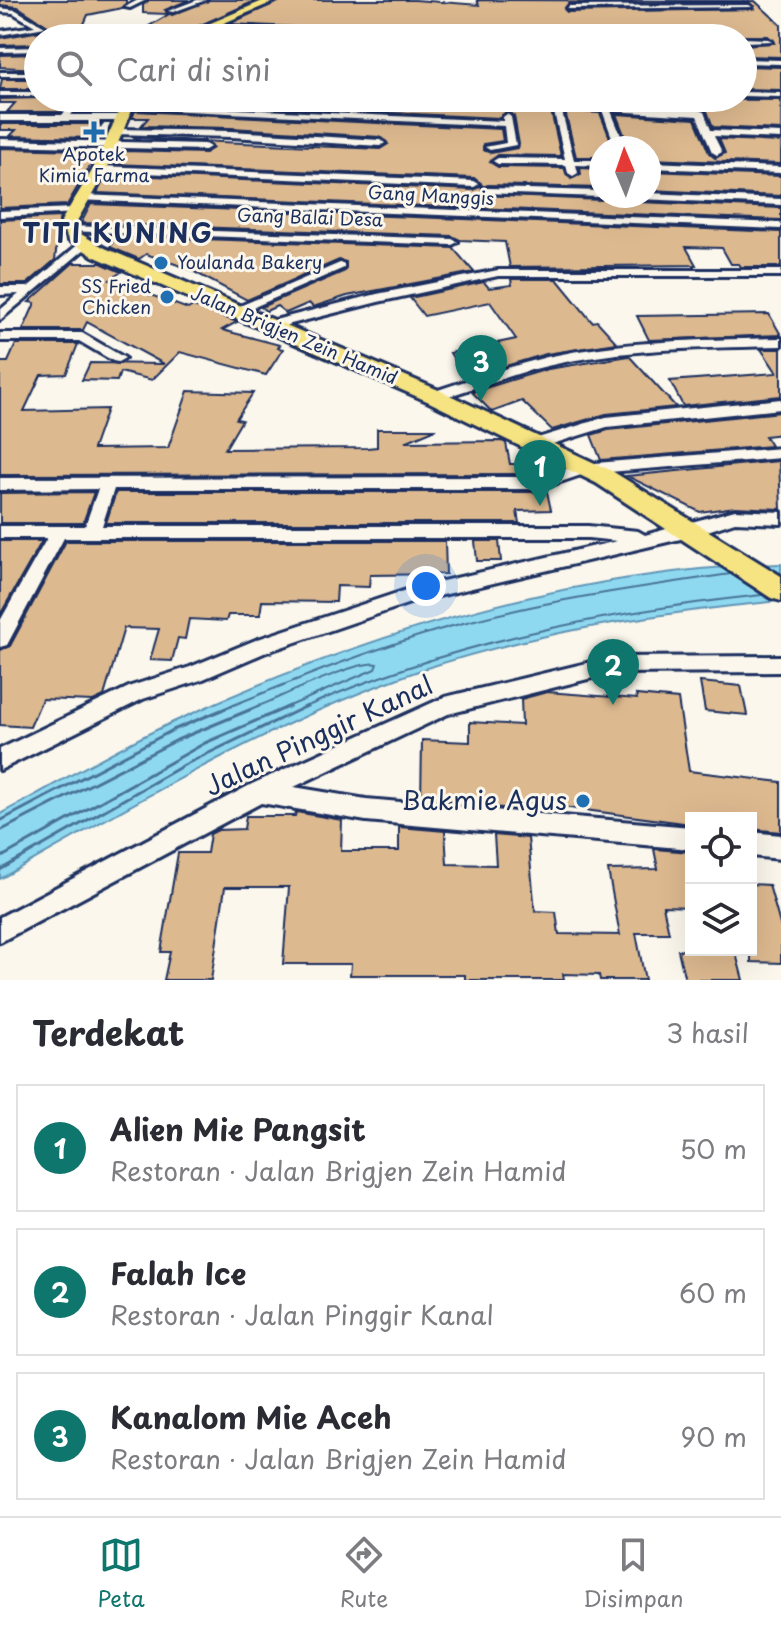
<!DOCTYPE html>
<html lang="id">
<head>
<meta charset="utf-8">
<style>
  :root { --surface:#fff; --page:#f7f7f7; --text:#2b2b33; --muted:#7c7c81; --line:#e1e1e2; --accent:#0f766e }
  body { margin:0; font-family:"Playpen Sans",sans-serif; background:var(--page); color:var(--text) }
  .controls { position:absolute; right:24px; bottom:24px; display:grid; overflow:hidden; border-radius:0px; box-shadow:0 8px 32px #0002 }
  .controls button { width:72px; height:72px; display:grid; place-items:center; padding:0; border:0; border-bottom:2px solid var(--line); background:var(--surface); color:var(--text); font:40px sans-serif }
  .compass { position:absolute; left:589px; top:136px; width:72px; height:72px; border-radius:50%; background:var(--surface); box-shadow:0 8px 32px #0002; rotate:358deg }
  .you { position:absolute; left:426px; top:586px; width:28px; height:28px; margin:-20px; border:6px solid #fff; border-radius:50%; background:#1a73e8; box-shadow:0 0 0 12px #1a73e833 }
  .badge { display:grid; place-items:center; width:52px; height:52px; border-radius:50%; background:var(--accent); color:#fff; font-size:26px; font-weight:700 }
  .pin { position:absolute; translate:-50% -66px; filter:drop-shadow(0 2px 4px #0008) }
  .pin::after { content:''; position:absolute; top:42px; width:28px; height:24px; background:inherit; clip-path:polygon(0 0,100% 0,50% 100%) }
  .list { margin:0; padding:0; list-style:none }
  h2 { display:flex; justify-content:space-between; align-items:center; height:104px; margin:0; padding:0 32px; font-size:34px }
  h2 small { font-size:26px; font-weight:400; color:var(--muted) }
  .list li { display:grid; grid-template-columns:52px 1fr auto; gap:24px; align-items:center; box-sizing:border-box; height:128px; margin:0 16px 16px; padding:0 16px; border:2px solid var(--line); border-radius:0px }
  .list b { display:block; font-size:30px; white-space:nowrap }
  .list p { margin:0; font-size:26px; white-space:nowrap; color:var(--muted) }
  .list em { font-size:26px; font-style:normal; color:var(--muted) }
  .icon { flex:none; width:44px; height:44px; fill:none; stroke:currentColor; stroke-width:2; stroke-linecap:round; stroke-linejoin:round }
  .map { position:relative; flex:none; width:781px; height:980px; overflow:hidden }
  .search { position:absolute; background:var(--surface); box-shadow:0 8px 32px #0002; left:24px; right:24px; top:24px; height:88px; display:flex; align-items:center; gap:20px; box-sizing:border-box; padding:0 28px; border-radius:44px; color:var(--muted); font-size:30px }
  .sheet { height:536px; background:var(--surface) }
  nav { display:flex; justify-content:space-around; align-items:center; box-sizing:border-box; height:112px; border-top:2px solid var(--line); background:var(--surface); font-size:22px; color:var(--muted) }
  nav a { display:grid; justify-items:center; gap:4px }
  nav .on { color:var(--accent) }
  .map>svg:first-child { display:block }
</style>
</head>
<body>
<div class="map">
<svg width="781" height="980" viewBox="0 0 781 980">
  <rect width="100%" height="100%" fill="#fbf7ec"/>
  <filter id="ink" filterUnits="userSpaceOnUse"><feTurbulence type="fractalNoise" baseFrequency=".0125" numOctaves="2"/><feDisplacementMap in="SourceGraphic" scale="16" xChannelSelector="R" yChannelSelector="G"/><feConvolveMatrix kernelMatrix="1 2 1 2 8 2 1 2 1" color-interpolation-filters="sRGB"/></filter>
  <g filter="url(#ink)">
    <path fill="#8fd9f0" stroke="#6195b6" stroke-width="2" d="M781 564V601C661 612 539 631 424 669 274 720 137 802 0 879V814C57 784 112 750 171 723 361 635 571 570 781 564Z"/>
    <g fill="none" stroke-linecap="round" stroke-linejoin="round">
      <path stroke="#497398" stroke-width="2" d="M226 708C305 676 384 644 467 622 553 599 642 587 730 574
        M254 708C277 699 359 659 377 664L375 669 285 708
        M303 708C449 643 604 612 762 595"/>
      <path stroke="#497398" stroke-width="3" d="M0 821 173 730 231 706
        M0 831 177 740 259 706
        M0 858 205 743 290 706
        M0 870 184 765 307 706"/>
    </g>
    <path fill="#ddb98f" stroke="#1b2f5e" stroke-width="2" fill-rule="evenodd" d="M0 0H126V3L122 8 88 15 80 33H70L67 37 38 38V44L0 45V38L46 30 48 26 18 7 0 5Z
      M149 0H189L165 10 172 15 209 0H257L172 38H129L169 14 143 13V5Z
      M281 0H415L479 5 477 0 755 1 781 25V57L743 56V45L774 43 768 36 681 37 481 27 454 34 229 24ZM749 2 754 9 567 12 564 9 569 3Z
      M210 32 334 38H197Z
      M38 54V69L0 67V55Z
      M743 66 781 67V90L743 89Z
      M2 79H38V89H0Z
      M40 98H73L61 112H7L15 103H0V99Z
      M88 98H119L117 100H121L115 112H77Z
      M164 98H237L234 103 284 105 288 98H314L551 111 561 156 498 155 490 162 498 167 564 168 571 179 581 174 580 168 601 169V188L488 185 482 187V195L601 200 608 196 631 197 639 202 781 208V220L97 193 107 174 474 190 482 185 474 178 113 164 123 151 205 153 213 148 205 141 133 138 380 149 388 144 380 137 231 128 141 126 148 118H132L135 111 501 129 503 141 484 144 483 150 491 153 517 148 519 144 514 116 507 111 500 118 139 101Z
      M497 98 781 100V130L713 127 707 111 696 106Z
      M565 111 600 113 614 147H601V157H576Z
      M616 114 695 119 709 153 715 158 725 153 719 139 781 142V164L649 159V148L623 147 627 142Z
      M0 124H103L92 138 10 136 16 130H0Z
      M0 148 83 150 78 156 95 157 67 205 0 208Z
      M649 171 781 176V196L649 190Z
      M91 204 781 232V267H741L739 264H731L722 248 686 247 696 265 510 267 505 242 460 240 452 236 81 223Z
      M60 217 55 260 27 284H0V220Z
      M116 236 453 248 474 272 347 296 313 307 309 303 286 313 277 306 266 311 261 307 345 271 346 262 339 260 247 300 187 268 146 254 139 259 110 247Z
      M73 263H101L121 272 110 280 188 309 193 306 237 322 222 330 280 345 278 348 283 349 266 375 180 352 152 380 120 372 117 381 82 380 90 363 164 364 87 322 83 330H23L35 303 29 302Z
      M511 279H557L592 322 597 321 617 343 546 354 466 378 450 353 516 339 490 302 424 316 410 298 484 282 489 288 512 285Z
      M769 314 781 335 649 340 637 316Z
      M16 344H78L66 374 41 375 24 411 107 409 93 449 168 448 188 391 253 393 236 419 242 420 225 449 367 448 377 447V429H436L405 442 502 441 506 443 510 464H528L531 474 0 475V362H8Z
      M761 349H781V396L683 406 670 381 777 373Z
      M629 356 676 407 606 414 552 430 522 401 492 412 472 392 548 369Z
      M781 412V434L765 436 771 446 601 460 591 435 608 430Z
      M779 461 781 509 735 507 700 512 627 476Z
      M94 492 83 523H0V493Z
      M116 492H547L551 510 517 511 519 523H106Z
      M0 541H42L0 615Z
      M66 541H445L446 574 370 575 369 587 337 586 336 602 262 601 260 615H228L226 621 189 619 185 639 178 638 172 661 150 660 159 629 124 628 104 696 93 701 42 699 30 727 0 725V650L10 646Z
      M475 541H499L501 561H477Z
      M700 682 741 686 747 715 705 711Z
      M547 692 637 699 636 695 678 699 689 771 781 782V832L751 829V818H691V824L524 802 525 810 492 807V801H421L422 740 470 742V722L522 725 521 699Z
      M296 812 342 820 341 851H399V827L445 831 447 864 496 865 494 835 528 838 535 911 556 912 559 934 620 935 608 870 658 869 654 849 691 852V907L663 906 669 933H636L645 980H600L599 975 563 974 564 980H465V975H350L351 964H283L289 887H225L211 980H164L170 952H161L178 853H207L210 834 218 830 244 829 246 816H295Z
      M751 884 769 885 781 928V963L751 962Z
      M678 950H735L743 980H685Z"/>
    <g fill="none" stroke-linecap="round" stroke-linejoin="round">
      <defs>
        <path id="minor" d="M138 0H146L130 8 125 7Z
          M197 0H206L173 12 168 11Z
          M569 6 749 5 752 7 567 9Z
          M0 8 16 10 45 27 0 35V31L35 26 13 13 0 12Z
          M203 26 454 37 466 36 481 30 679 38 482 34 473 38H400L201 29Z
          M743 38 768 39 772 41 743 42Z
          M38 47V51L0 52V48Z
          M743 59 781 60V64L743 63Z
          M0 72H38V76H0Z
          M0 92H38V96H0Z
          M743 92 781 93V97L743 96Z
          M77 98H85L71 115H121L125 118 121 121H0V115H62Z
          M388 98 605 104 696 109 704 112 711 130 781 133V139L714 136 722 152 717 155 712 152 697 116 611 111 624 143 619 146 614 143 602 110 561 108 574 160H601V166L576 165 578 173 573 176 568 173 566 165 498 164 493 161 498 158 565 159 553 108 392 100Z
          M128 104 503 121V117L507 114 511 117 516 145 490 150 485 147 506 143 504 126 125 108V104Z
          M116 129 231 131 380 140 385 143 380 146 231 137 113 134V130Z
          M0 139 205 144 210 147 205 150 0 145Z
          M649 162 781 167V173L649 168Z
          M100 166 474 181 479 184 474 187 97 171 95 169Z
          M488 188 601 191V196H605L601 197 484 193V189Z
          M649 193 781 199V205L639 199 634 196H649Z
          M81 195 781 223V229L77 200V196Z
          M74 208 78 209V213L0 217V211Z
          M70 226 452 239 458 242 452 245 66 231 65 229Z
          M81 242 91 244 0 320V310L19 294 0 295V287H28Z
          M340 263 344 264V268L238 314H230L228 311Z
          M498 270H781V276H498L378 302 271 329 265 325 267 322 377 294Z
          M0 333H82L125 358 118 362 113 361 79 341H0Z
          M781 338V346C703 348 623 348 547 366 508 375 472 390 434 400L427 396 429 393C468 380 507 367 547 357 624 340 703 340 781 338Z
          M781 399V409L607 427 533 450 525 445 528 441 606 417Z
          M781 448V458L584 474 540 489H114L102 526H588L638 531 645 535 735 510 781 512V524L735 522 689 537 413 602 264 653 201 680 143 699 0 770V749L131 686 190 667 258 639 412 588 617 541 588 538H64L7 645 0 647V621L47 538H0V526H85L98 489 0 490V478L539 477 583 464Z
          M781 656V672L612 673 448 714 294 787 366 799 691 827V849L366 821 261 803 0 942V917L252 784 445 697 612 657Z
          M751 832 781 835V859L751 856Z"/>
        <path id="primary" d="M265 0H278L189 38H175Z
          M125 98H137L107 169 77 221 81 234 105 248 441 391 612 471 781 576V601L771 598 596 483 427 401 93 256 68 240 61 221 93 169Z"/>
      </defs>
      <use href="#minor" stroke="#1b2f5e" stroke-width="6"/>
      <use href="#primary" stroke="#1b2f5e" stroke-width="6"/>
      <use href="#minor" fill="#fbf7ec" fill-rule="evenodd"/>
      <use href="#primary" fill="#f6e381" fill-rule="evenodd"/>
    </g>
  </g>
  <g fill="#1f6fb2" stroke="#fbf7ec" stroke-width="3">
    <path d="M90 120h8v8h8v8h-8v8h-8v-8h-8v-8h8z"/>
    <circle cx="161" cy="263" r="8"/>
    <circle cx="167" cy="297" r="8"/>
    <circle cx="583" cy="801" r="8"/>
  </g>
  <g text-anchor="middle" stroke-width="6" stroke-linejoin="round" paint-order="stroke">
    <g font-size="18" fill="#1b2f5e" stroke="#fbf7ec">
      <text x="94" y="161">Apotek<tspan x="94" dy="21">Kimia Farma</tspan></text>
      <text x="177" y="269" text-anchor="start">Youlanda Bakery</text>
      <text x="151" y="293" text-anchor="end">SS Fried<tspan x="151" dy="21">Chicken</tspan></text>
    </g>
    <g font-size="18" fill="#1b2f5e" stroke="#fbf7ec">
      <text transform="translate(431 196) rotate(3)" y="6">Gang Manggis</text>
      <text transform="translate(310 218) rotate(2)" y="6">Gang Balai Desa</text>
      <text transform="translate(294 336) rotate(23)" y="6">Jalan Brigjen Zein Hamid</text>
    </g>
    <g font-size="26" font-weight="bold" letter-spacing="2" fill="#1b2f5e" stroke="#fbf7ec">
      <text x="118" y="243">TITI KUNING</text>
    </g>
    <g font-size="26" fill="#1b2f5e" stroke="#fbf7ec">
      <text transform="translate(319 736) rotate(-25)" y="9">Jalan Pinggir Kanal</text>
    </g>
    <g font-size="26" fill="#1b2f5e" stroke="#fbf7ec" text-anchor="end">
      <text x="567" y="810">Bakmie Agus</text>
    </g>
  </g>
</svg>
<div class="controls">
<button><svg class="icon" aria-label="locate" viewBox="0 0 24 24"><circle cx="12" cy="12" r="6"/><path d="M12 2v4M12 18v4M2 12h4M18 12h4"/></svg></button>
<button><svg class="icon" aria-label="layers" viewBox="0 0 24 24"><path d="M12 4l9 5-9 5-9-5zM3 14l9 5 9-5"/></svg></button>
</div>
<svg class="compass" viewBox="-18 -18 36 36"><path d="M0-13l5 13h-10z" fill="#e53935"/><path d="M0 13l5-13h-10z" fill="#7c7c81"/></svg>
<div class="you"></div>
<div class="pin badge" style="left:540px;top:506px">1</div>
<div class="pin badge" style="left:613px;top:705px">2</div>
<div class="pin badge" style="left:481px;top:401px">3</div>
<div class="search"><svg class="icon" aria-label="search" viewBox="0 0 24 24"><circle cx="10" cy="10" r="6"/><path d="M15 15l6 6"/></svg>Cari di sini</div>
</div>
<section class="sheet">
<h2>Terdekat<small>3 hasil</small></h2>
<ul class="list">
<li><span class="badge">1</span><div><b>Alien Mie Pangsit</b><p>Restoran · Jalan Brigjen Zein Hamid</p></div><em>50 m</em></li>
<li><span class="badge">2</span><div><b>Falah Ice</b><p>Restoran · Jalan Pinggir Kanal</p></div><em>60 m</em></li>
<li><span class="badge">3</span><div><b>Kanalom Mie Aceh</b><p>Restoran · Jalan Brigjen Zein Hamid</p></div><em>90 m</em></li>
</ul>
</section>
<nav>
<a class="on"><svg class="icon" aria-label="map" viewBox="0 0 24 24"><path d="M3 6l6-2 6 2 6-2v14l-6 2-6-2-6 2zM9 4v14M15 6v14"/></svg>Peta</a>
<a><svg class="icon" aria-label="directions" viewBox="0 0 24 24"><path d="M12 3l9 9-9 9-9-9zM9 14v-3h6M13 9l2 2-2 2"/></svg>Rute</a>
<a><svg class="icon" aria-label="saved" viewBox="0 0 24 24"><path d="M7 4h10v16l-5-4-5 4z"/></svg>Disimpan</a>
</nav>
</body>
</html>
